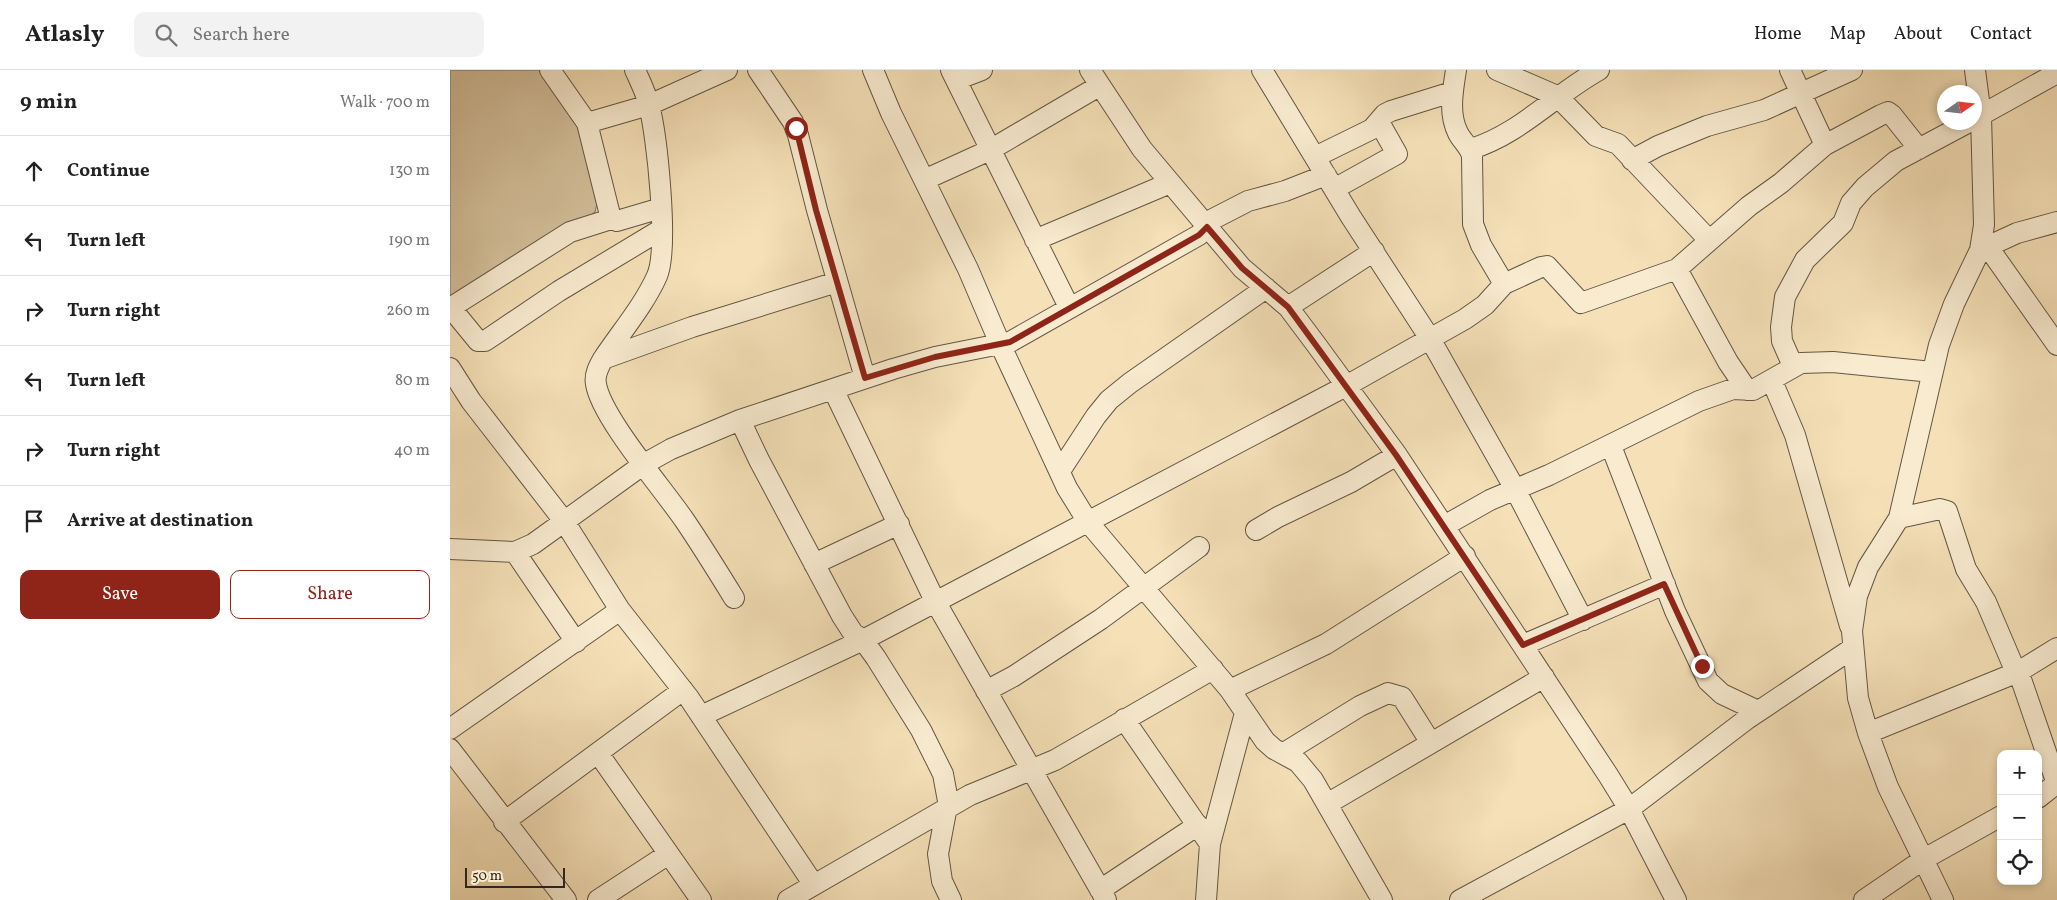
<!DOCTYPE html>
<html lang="en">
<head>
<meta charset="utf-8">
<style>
  :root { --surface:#fff; --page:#f2f2f2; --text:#222; --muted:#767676; --line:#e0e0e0; --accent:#8f2418 }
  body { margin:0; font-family:Vollkorn,serif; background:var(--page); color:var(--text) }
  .controls { position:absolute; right:15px; bottom:15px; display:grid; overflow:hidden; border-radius:10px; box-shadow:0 2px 8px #0003 }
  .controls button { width:45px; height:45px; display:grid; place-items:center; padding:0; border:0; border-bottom:1px solid var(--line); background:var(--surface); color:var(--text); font:25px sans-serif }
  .compass { position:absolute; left:1487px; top:15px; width:45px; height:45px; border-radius:50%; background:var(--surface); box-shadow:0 2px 8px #0003; rotate:76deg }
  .scale { position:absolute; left:15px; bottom:12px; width:100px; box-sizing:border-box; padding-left:5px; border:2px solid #32281f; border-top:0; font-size:14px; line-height:18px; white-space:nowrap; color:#32281f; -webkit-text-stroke:4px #f8ebd0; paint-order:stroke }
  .stop { position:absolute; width:15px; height:15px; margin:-11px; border:4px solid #8f2418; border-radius:50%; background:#fff }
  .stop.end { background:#8f2418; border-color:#fff; box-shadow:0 1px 5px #0008 }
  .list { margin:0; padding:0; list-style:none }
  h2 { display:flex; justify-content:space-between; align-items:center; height:65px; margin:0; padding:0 20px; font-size:21px }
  h2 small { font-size:16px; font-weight:400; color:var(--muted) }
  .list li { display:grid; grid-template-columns:32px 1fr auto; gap:15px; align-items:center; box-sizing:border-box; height:70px; padding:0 20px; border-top:1px solid var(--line) }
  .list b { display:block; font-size:19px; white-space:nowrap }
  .list em { font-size:16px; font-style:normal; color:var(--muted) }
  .actions { display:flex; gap:10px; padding:15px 20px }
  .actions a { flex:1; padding:11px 0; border:1px solid var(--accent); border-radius:10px; text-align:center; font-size:18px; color:var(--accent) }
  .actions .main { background:var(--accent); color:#fff }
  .icon { flex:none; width:28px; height:28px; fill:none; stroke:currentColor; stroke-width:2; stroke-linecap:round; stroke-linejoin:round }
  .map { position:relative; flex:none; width:1607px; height:830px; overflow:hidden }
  header { display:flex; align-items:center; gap:30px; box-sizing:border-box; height:70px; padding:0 25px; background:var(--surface); border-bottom:1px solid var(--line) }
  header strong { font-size:24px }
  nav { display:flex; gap:28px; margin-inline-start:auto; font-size:18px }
  .search { width:350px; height:45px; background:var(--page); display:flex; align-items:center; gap:12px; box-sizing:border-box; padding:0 18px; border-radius:10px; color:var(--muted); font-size:19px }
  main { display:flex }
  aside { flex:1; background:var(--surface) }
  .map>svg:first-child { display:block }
</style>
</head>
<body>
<header>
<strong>Atlasly</strong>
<div class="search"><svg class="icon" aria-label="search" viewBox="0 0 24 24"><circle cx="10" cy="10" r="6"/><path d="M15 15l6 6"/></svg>Search here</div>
<nav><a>Home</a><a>Map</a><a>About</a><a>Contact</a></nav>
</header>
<main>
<aside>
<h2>9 min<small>Walk · 700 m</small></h2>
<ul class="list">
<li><svg class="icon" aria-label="ahead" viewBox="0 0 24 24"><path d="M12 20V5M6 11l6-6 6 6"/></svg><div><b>Continue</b></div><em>130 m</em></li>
<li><svg class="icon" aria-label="left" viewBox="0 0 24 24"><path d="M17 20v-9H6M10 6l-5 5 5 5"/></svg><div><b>Turn left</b></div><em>190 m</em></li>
<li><svg class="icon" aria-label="right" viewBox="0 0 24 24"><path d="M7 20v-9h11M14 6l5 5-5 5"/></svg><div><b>Turn right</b></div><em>260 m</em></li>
<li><svg class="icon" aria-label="left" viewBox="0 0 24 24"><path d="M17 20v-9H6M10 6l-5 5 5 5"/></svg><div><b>Turn left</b></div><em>80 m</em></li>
<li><svg class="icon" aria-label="right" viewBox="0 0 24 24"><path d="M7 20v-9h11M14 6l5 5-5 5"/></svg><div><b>Turn right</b></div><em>40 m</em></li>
<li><svg class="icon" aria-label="arrive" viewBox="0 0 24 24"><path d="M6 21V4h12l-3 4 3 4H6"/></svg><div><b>Arrive at destination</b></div></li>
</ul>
<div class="actions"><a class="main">Save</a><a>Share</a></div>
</aside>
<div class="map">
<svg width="1607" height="830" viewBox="0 0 1607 830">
  <rect width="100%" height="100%" fill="#f5e0b7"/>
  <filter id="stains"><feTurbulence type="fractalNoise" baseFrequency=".004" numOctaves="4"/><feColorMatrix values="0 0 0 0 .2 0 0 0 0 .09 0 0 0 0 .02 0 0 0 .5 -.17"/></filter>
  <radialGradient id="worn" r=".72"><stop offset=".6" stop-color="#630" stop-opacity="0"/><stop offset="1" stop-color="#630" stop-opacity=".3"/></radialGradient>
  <path fill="#d4c19d" stroke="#83745e" d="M0 0H93L133 61 149 125 145 142 127 155 0 231Z"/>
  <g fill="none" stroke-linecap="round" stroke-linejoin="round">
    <defs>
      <path id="minor" d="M185 0C190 11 196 23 199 35 207 66 219 178 207 206 194 235 171 262 153 289 149 296 144 305 146 314 151 347 214 420 235 451 252 476 268 502 284 528
        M308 0 343 52 348 65 367 140 415 308
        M423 0 441 43 518 199 551 276 617 418 638 452 780 620 815 671 824 679 848 692 863 710 932 830
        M501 0 619 237
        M640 0 692 79 792 198 838 237 865 273 947 385 1158 705 1179 739 1226 830
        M812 0 901 147 979 267 1065 419 1133 550
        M1006 0C1003 20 998 43 1008 63 1012 71 1020 77 1022 86L1023 154 1031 175 1054 214
        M1047 0 1107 26 1146 66 1168 74 1259 170
        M1340 0 1375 75
        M506 10 532 0
        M1524 49 1607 3
        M137 53 199 35 277 0
        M1021 79C1070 64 1104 25 1149 0
        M865 87 922 59 935 44 941 41 1002 22
        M1182 90 1208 76 1257 56 1314 40 1402 0
        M474 110 540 80 649 16
        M884 119 947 84 929 52
        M161 149 167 151 211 138
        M585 170 720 113
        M1538 177 1607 275
        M1530 180 1567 163 1607 152
        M1227 199 1278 292 1297 320
        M838 237 924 181
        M0 238 120 162 161 149 137 53 100 0
        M1 238 28 271H35L109 221 212 159
        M153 289 242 257 387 212
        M1343 296 1332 271 1331 257 1335 227 1355 190 1393 153 1401 133 1415 117 1446 91 1519 52
        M0 298 21 331 114 451 170 540 239 628 364 815
        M1322 311 1345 365 1400 556
        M383 319 485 531 656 830
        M290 350 309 390 392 546 403 563 413 570 426 588 471 660 493 704 498 731 488 784 492 811 501 830
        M1161 376 1225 541 1258 611 1272 624 1308 641
        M610 401 646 346 659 330 680 313 816 218
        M1449 448 1490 439 1497 441 1516 499 1536 532 1562 593 1572 612 1607 714
        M994 456 1040 430 1099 405 1249 331 1283 319 1303 320 1351 293 1383 292 1482 302
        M806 460 828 447 901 412 947 385
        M0 479 65 482 83 474 194 394 221 379 290 350 443 299 485 287 560 272 749 165 763 149 798 131 835 121 876 105
        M65 482 126 572
        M364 494 449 454
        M1073 575 1215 514
        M780 620 876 574 1015 486
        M536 621 564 606 651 549 749 477
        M251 646 413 570 896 316 1015 249 1035 235 1054 214 1091 197 1097 196 1131 233 1227 199 1299 136 1331 113 1375 75 1431 45 1438 42 1442 45 1469 79
        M674 649 760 774
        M0 659 170 540
        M1418 663 1568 602 1607 578
        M0 679 116 830
        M148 683 251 830
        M834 683 910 636 938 623 952 627 981 673
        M1588 728 1607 713
        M877 734 1094 607
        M54 752 233 620
        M650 820 748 755
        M148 830 217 785
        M338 830 520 725 605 690 763 599
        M756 830 760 774 795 643
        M1010 830 1179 739 1297 649 1403 578
        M1414 830 1474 789 1551 746
        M1493 830 1438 717 1418 663 1408 628 1402 561 1407 526 1418 497 1449 448 1489 275 1504 234 1530 180 1534 155 1531 46 1525 0"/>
    </defs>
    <use href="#minor" stroke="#635645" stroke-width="22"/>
    <use href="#minor" stroke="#f8ebd0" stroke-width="20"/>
  </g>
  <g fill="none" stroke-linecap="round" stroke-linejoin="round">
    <path stroke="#8f2418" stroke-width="6" d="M346 58 366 140 415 308 485 287 560 272 749 165 757 157 792 198 838 237 946 385 1073 575 1214 514 1252 596"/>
  </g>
  <rect width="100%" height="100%" filter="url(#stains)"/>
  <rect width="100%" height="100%" fill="url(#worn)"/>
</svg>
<div class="controls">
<button>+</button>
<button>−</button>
<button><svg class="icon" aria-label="locate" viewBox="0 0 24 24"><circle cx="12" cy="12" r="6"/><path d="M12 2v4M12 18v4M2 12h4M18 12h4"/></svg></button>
</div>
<svg class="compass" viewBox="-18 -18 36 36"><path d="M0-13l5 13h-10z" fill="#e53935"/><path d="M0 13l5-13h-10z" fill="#767676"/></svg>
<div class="scale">50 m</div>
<div class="stop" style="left:346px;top:58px"></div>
<div class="stop end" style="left:1252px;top:596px"></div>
</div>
</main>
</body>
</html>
